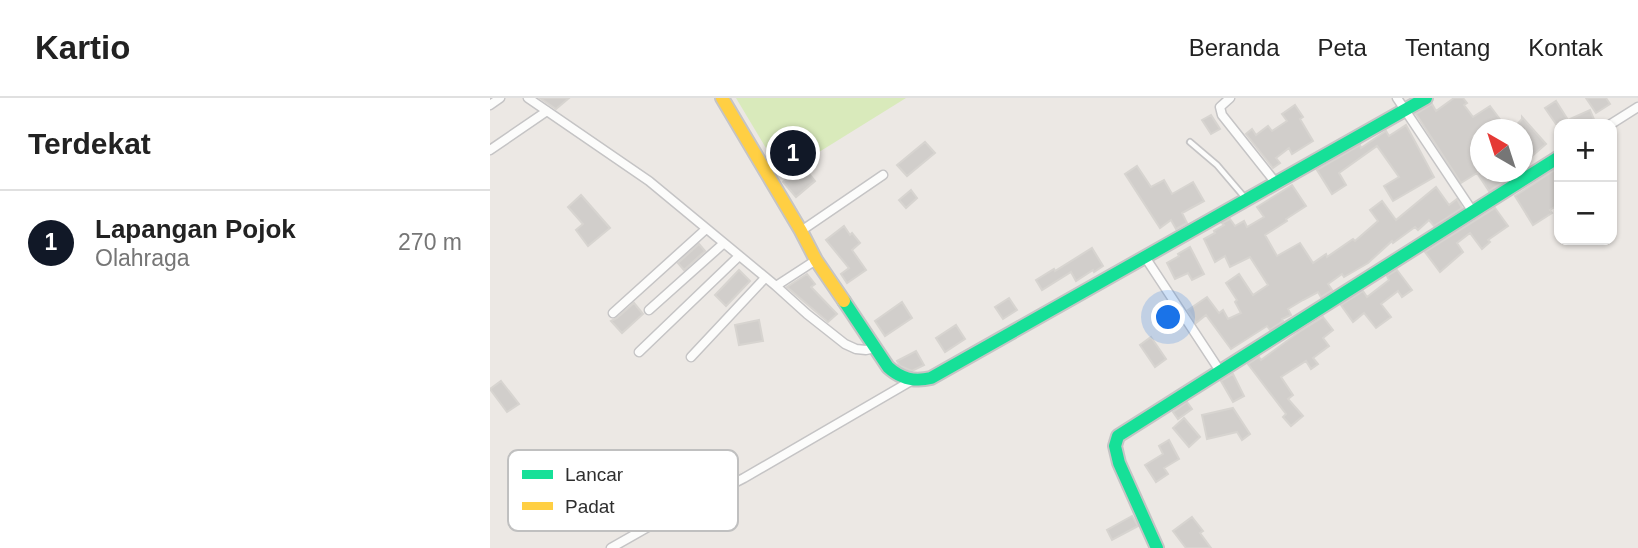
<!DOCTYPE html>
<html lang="id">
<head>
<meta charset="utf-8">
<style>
  :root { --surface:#fff; --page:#f2f2f2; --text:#222; --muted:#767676; --line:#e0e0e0; --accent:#111827 }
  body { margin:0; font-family:Arial,sans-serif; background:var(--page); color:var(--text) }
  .controls { position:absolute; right:21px; top:21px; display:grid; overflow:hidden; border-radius:14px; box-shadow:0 2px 5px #0004 }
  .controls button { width:63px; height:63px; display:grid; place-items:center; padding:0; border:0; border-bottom:2px solid var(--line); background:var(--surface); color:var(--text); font:35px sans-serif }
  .compass { position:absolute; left:980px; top:21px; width:63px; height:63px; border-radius:50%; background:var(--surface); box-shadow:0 2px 5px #0004; rotate:321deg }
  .you { position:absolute; left:679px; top:220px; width:24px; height:24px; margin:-18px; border:5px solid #fff; border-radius:50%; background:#1a73e8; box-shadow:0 0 0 10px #1a73e833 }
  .badge { display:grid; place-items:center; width:46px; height:46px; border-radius:50%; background:var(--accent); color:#fff; font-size:23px; font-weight:700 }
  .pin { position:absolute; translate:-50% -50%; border:4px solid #fff; box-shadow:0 2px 7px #0006 }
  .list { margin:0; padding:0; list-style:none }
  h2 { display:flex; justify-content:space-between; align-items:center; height:91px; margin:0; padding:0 28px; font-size:30px }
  h2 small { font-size:23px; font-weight:400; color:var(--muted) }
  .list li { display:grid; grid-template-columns:46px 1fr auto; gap:21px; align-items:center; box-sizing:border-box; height:105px; padding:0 28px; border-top:2px solid var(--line) }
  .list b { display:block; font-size:26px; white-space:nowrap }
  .list p { margin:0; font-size:23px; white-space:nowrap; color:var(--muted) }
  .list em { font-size:23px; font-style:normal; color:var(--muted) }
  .map { position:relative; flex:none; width:1148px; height:450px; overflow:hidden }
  header { display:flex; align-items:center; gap:42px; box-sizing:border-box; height:98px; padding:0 35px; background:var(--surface); border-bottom:2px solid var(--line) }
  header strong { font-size:33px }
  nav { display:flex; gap:38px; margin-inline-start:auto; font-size:24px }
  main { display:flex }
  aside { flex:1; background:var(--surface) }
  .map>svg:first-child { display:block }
</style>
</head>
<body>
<header>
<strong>Kartio</strong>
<nav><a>Beranda</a><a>Peta</a><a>Tentang</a><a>Kontak</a></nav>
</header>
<main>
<aside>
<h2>Terdekat<small></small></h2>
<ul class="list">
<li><span class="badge">1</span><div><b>Lapangan Pojok</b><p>Olahraga</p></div><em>270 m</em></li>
</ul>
</aside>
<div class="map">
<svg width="1148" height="450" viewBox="0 0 1148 450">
  <rect width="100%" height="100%" fill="#ece8e4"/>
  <path fill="#d9eabb" d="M246 0H416L292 77Z"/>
  <path fill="#d1cecb" stroke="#d7d4d0" stroke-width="2" d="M50 0H79L66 11Z
    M964 0H973L977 5 974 7 983 19 1000 8 1018 32H990V33L983 39 990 50V72L989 74H1018L1022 78 999 93 987 75 971 85 926 16 942 6 946 13Z
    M1096 0H1116L1120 6 1106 15Z
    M1066 3 1078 22 1100 12 1106 26H1066L1055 10Z
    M805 7 813 19 810 21 823 43 802 56 799 50 786 60 790 65 783 70 756 36 762 31 766 37 778 28 782 33 797 23 792 16Z
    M721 17 730 31 721 36 712 22Z
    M1032 19 1056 46 1042 58 1032 47V32H1022L1032 21Z
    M916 27 944 79 903 103 894 88 909 79 887 48 849 75 856 87 842 96 827 72 870 47 871 50 896 33 899 38Z
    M435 44 445 55 417 78 407 67Z
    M313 68 325 83 306 99 293 84Z
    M647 68 661 89 674 82 682 96 703 84 714 103 692 115 697 125 686 131 681 122 670 130 635 76Z
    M1069 69V106L1060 112 1062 115 1043 127 1025 98Z
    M802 87 816 108 796 121 797 123 775 137 787 158 810 145 823 165 836 156 837 159 863 141 865 143 888 123 880 112 892 103 906 122 946 89 959 107 967 101 972 110 944 128 939 122 928 132 925 129 903 145 902 143 878 165 854 179 852 176 838 186 842 192 831 199 828 194 813 202 798 211 801 217 792 221 793 223 780 232 777 228 741 251 716 217 706 225 698 212 717 199 729 215 733 212 738 221 751 215 745 204 747 202 736 185 749 176 763 197 778 187 760 159 740 169 735 158 725 164 714 141 725 135 724 133 734 127 732 125 740 121 745 128 754 123 757 129 774 119 767 109Z
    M421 92 427 100 416 110 409 102Z
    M91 97 120 130 98 148 86 132 93 126 78 109Z
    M1005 110 1018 128 998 142 1000 144 992 151 980 135 967 145 973 154 950 174 935 154Z
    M354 128 360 137 362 135 370 145 362 152 376 172 357 185 351 176 359 170 336 142Z
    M209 146 215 153 194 172 188 165Z
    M700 149 714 176 702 182 698 175 685 181 677 165 689 158 688 156Z
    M602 150 613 168 604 174 603 172 586 183 581 174 552 192 546 182 564 171 565 173Z
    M249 172 260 183 236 208 225 197Z
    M907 172 922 192 912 199 908 193 891 206 901 219 886 230 874 215 863 224 851 207 873 193 877 199 899 182 897 178Z
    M317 176 325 186 321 189 347 216 338 224 297 189Z
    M519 200 527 212 513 221 505 209Z
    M412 204 422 220 395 238 385 223Z
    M144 205 153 216 132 235 121 223 127 220Z
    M833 219 843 232 833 240 839 248 823 260 828 266 821 271 816 263 791 279 803 297 798 301 813 318 801 328 793 319 796 316 758 266 769 259 771 262 809 234Z
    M269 222 273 243 249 247 245 227Z
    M466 227 475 241 455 254 446 240Z
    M661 239 676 261 665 269 650 247Z
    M426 253 434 267 422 273 410 268 407 263Z
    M743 276 754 298 743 304 731 283Z
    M11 283 29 306 17 314 0 291Z
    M697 304 702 311 688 321 683 314Z
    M743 310 760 336 752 342 747 334 717 341 712 317Z
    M694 320 710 339 699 349 683 330Z
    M679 342 689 361 674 370 678 376 666 384 655 367 673 356 669 348Z
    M642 418 648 428 622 442 617 432Z
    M702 419 713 433 710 435 721 450H696L683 433Z"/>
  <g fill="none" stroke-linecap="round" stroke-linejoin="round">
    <defs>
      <path id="lane" d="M700 44 727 67 756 101"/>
      <path id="street" d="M38 0 159 83 286 188 326 162
        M740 0 730 9 732 17 786 85
        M907 0 983 114
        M0 7 10 0
        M1121 26 1148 9
        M0 52 57 13
        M311 133 393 77
        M655 159 730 273
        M286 188 317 216 355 246 366 251 376 252 385 250
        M159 212 234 145
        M123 215 216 131
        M149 254 249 158
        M201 259 275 180
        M121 450 158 429 254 380 421 283"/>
      <path id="fast" d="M354 203 398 269C411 281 424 284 441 280L936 0
        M667 450 629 365 625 348 628 338 1069 59"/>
      <path id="slow" d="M232 0 311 133 326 162 354 203"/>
    </defs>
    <use href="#lane" stroke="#c5c4c5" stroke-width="8"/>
    <use href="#street" stroke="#c5c4c5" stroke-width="11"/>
    <use href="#fast" stroke="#c5c4c5" stroke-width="16"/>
    <use href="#slow" stroke="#c5c4c5" stroke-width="16"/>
    <use href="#lane" stroke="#fcfcfb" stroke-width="4.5"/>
    <use href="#street" stroke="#fcfcfb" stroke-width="8"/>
    <use href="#fast" stroke="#16e098" stroke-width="12"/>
    <use href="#slow" stroke="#ffcf43" stroke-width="12"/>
  </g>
  <rect x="18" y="352" width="230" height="81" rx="10" fill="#fff" stroke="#c0c0c0" stroke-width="2"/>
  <rect x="32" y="372" width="31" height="9" fill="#16e098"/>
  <rect x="32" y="404" width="31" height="8" fill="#ffcf43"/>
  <g font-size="19" fill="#2e2e2e">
    <text x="75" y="383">Lancar</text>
    <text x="75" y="415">Padat</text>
  </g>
</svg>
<div class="controls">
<button>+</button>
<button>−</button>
</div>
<svg class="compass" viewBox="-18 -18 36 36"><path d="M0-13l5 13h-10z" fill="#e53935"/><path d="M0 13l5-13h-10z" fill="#767676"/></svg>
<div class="you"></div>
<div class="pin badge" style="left:303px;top:55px">1</div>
</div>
</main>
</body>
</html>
